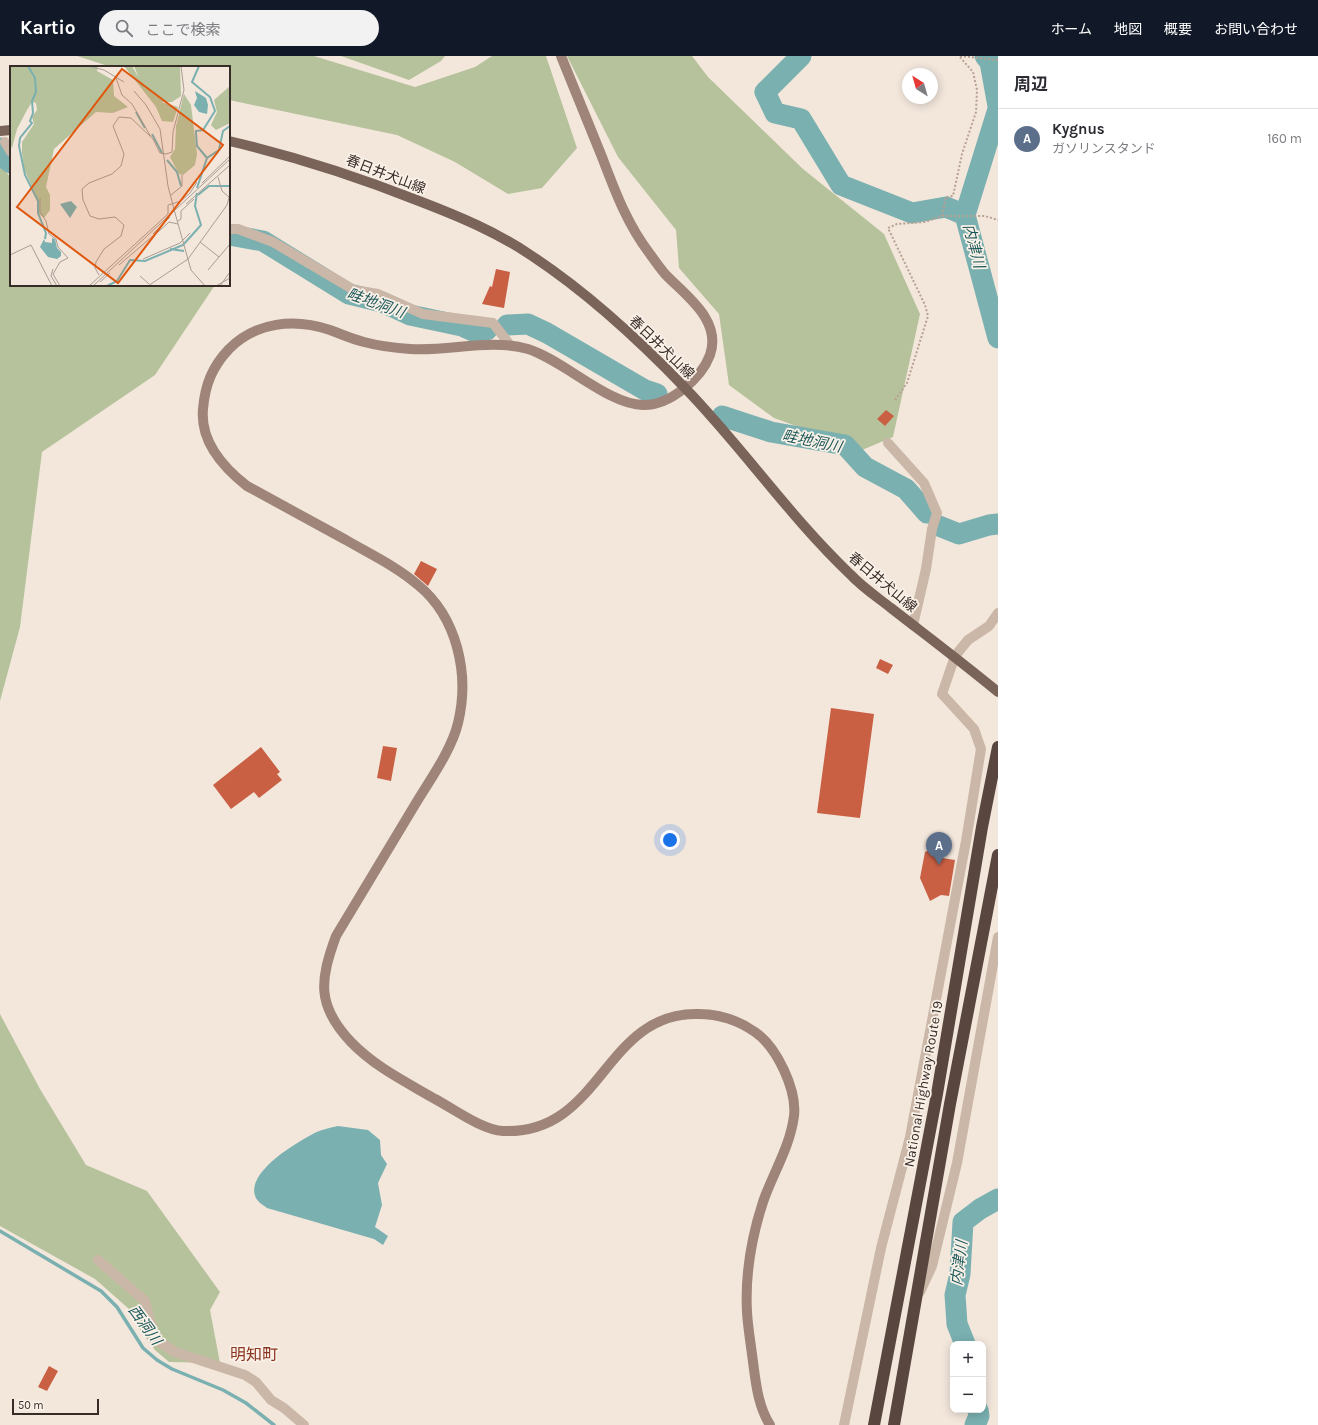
<!DOCTYPE html>
<html lang="ja">
<head>
<meta charset="utf-8">
<style>
  :root { --surface:#fff; --page:#f2f2f3; --text:#2b2b33; --muted:#7c7c81; --line:#e1e1e2; --accent:#111827 }
  body { margin:0; font-family:Karla,"Noto Sans JP",sans-serif; background:var(--page); color:var(--text) }
  .controls { position:absolute; right:12px; bottom:12px; display:grid; overflow:hidden; border-radius:8px; box-shadow:0 2px 10px #0003 }
  .controls button { width:36px; height:36px; display:grid; place-items:center; padding:0; border:0; border-bottom:1px solid var(--line); background:var(--surface); color:var(--text); font:20px sans-serif }
  .compass { position:absolute; left:902px; top:12px; width:36px; height:36px; border-radius:50%; background:var(--surface); box-shadow:0 2px 10px #0003; rotate:323deg }
  .scale { position:absolute; left:12px; bottom:10px; width:87px; box-sizing:border-box; padding-left:4px; border:2px solid #382c28; border-top:0; font-size:11px; line-height:14px; white-space:nowrap; color:#382c28; -webkit-text-stroke:3px #faf1e8; paint-order:stroke }
  .you { position:absolute; left:670px; top:784px; width:14px; height:14px; margin:-10px; border:3px solid #fff; border-radius:50%; background:#1a73e8; box-shadow:0 0 0 6px #1a73e833 }
  .badge { display:grid; place-items:center; width:26px; height:26px; border-radius:50%; background:var(--accent); color:#fff; font-size:13px; font-weight:700 }
  .pin { position:absolute; translate:-50% -33px; filter:drop-shadow(0 1px 2px #0008) }
  .pin::after { content:''; position:absolute; top:21px; width:14px; height:12px; background:inherit; clip-path:polygon(0 0,100% 0,50% 100%) }
  .list { margin:0; padding:0; list-style:none }
  h2 { display:flex; justify-content:space-between; align-items:center; height:52px; margin:0; padding:0 16px; font-size:17px }
  h2 small { font-size:13px; font-weight:400; color:var(--muted) }
  .list li { display:grid; grid-template-columns:26px 1fr auto; gap:12px; align-items:center; box-sizing:border-box; height:60px; padding:0 16px; border-top:1px solid var(--line) }
  .list b { display:block; font-size:15px; white-space:nowrap }
  .list p { margin:0; font-size:13px; white-space:nowrap; color:var(--muted) }
  .list em { font-size:13px; font-style:normal; color:var(--muted) }
  .icon { flex:none; width:22px; height:22px; fill:none; stroke:currentColor; stroke-width:2; stroke-linecap:round; stroke-linejoin:round }
  .map { position:relative; flex:none; width:998px; height:1369px; overflow:hidden }
  header { display:flex; align-items:center; gap:24px; box-sizing:border-box; height:56px; padding:0 20px; background:var(--accent); color:#fff }
  header strong { font-size:19px }
  nav { display:flex; gap:22px; margin-inline-start:auto; font-size:14px }
  .search { width:280px; height:36px; background:var(--page); display:flex; align-items:center; gap:10px; box-sizing:border-box; padding:0 14px; border-radius:22px; color:var(--muted); font-size:15px }
  main { display:flex }
  aside { flex:1; background:var(--surface) }
  .map>svg:first-child { display:block }
</style>
</head>
<body>
<header>
<strong>Kartio</strong>
<div class="search"><svg class="icon" aria-label="search" viewBox="0 0 24 24"><circle cx="10" cy="10" r="6"/><path d="M15 15l6 6"/></svg>ここで検索</div>
<nav><a>ホーム</a><a>地図</a><a>概要</a><a>お問い合わせ</a></nav>
</header>
<main>
<div class="map">
<svg width="998" height="1369" viewBox="0 0 998 1369">
  <rect width="100%" height="100%" fill="#f3e7dc"/>
  <path fill="#b6c29b" d="M77 0H314L415 31 475 11 492 0H546L577 92 542 132 508 138 455 106 397 79 229 44V11H111Z
    M341 0H445L441 5 409 24Z
    M567 0H692L708 21 803 113 884 178 920 258 893 381 862 394 774 362 729 329 719 258 679 212 676 174 618 101Z
    M0 111H2L11 122V229H215L155 319 42 396 20 571 0 645Z
    M0 958 40 1033 86 1109 147 1135 220 1236 210 1254 220 1307 169 1306 155 1294 136 1268 129 1253 95 1223 0 1170Z"/>
  <path fill="#7ab0b0" d="M338 1070 368 1074 380 1084 381 1099 387 1108 378 1127 382 1149 375 1171 388 1180 383 1189 374 1183 267 1152C263 1149 258 1146 256 1142 244 1118 294 1088 311 1079 319 1074 329 1072 338 1070Z"/>
  <g fill="none" stroke-linecap="round" stroke-linejoin="round">
    <path stroke="#7ab0b0" stroke-width="3.5" d="M0 1175 101 1235 117 1251 143 1292 157 1304 172 1313 223 1334 246 1347 274 1369"/>
    <path stroke="#7ab0b0" stroke-width="21" d="M801 0 765 36 775 57 801 63 841 129 912 157 946 151 965 159
      M985 0 990 6 998 50
      M998 53 965 159 998 282
      M0 92 7 104 11 107
      M229 179 263 185 349 238 382 246 410 259 462 270 475 276 487 274
      M507 269 528 268 547 277 645 334 657 338
      M722 360 771 376 845 389 865 411 906 433 927 457
      M939 470 959 478 989 469 998 468
      M965 1288 957 1268 955 1239 960 1218 963 1166 980 1153 998 1143
      M975 1369 979 1360 978 1354"/>
  </g>
  <path fill="#c96044" d="M496 213 510 216 504 252 482 248 490 230 492 231Z
    M886 354 894 360 885 370 877 363Z
    M421 505 437 513 428 530 414 518Z
    M880 603 893 609 888 618 876 612Z
    M831 652 874 658 860 762 817 757Z
    M383 690 397 692 391 725 377 722Z
    M261 691 280 716 277 718 282 724 259 742 254 736 231 753 213 729Z
    M939 790 936 801 955 804 949 840 941 839 930 845 920 822 925 796Z
    M49 1310 58 1315 47 1335 38 1331Z"/>
  <g fill="none" stroke-linecap="round" stroke-linejoin="round">
    <path stroke="#b7a192" stroke-width="2" stroke-dasharray="2 2" stroke-linecap="butt" d="M960 0 998 4
      M942 160 946 141 953 140 962 98 976 56 977 34 973 16 959 0
      M895 344 907 327 928 260 925 249 888 172 897 168 925 166 942 160H985L998 164"/>
    <path stroke="#cbb7a7" stroke-width="10" d="M5 86 11 96
      M229 173H238L273 186 354 234 378 238 423 258 493 267 510 289
      M888 387 924 427 937 457 932 473 926 513 913 569
      M98 1204 145 1245 153 1277 157 1284 175 1296 245 1319 256 1326 271 1344 284 1352 304 1369
      M920 1236 932 1210 957 1107 998 881
      M844 1369 881 1192 910 1081 966 785 981 693 974 673 942 638 955 600 968 584 989 570 998 557"/>
    <path stroke="#9f8579" stroke-width="10" d="M561 0C575 34 588 67 602 101 615 135 627 168 650 198 655 205 660 212 665 218 686 240 722 264 710 299 701 323 669 350 643 349 609 349 563 304 528 293 489 282 449 296 410 293 394 292 379 290 364 286 352 283 341 278 330 274 294 262 256 266 229 293 212 311 205 329 203 353 200 385 224 412 247 430 280 448 313 466 346 484 370 498 396 510 418 529 457 561 470 618 458 667 452 693 430 724 416 747 390 791 363 835 336 880 320 924 316 949 351 986 375 1011 406 1026 435 1043 454 1053 482 1074 503 1075 603 1079 603 956 698 958 719 958 738 964 755 976 777 991 797 1034 794 1060 790 1091 773 1117 763 1146 752 1180 745 1220 747 1256 748 1273 751 1289 753 1306 756 1328 758 1350 770 1369"/>
    <path stroke="#7a6359" stroke-width="10" d="M0 75 11 74
      M229 85C294 100 356 120 419 145 458 160 497 176 532 200 588 237 639 284 686 333 743 392 790 461 850 518 862 531 877 541 891 552 927 580 963 607 998 636"/>
    <path stroke="#59463f" stroke-width="12" d="M874 1369 937 1038 982 771 998 691
      M894 1369 950 1048 998 799"/>
  </g>
  <g text-anchor="middle" stroke-width="3.5" stroke-linejoin="round" paint-order="stroke">
    <g font-size="14" fill="#382c28" stroke="#faf1e8">
      <text transform="translate(386 118) rotate(21)" y="5">春日井犬山線</text>
      <text transform="translate(662 291) rotate(44)" y="5">春日井犬山線</text>
      <text transform="translate(883 526) rotate(40)" y="5">春日井犬山線</text>
      <text transform="translate(923 1028) rotate(-80)" y="5">National Highway Route 19</text>
    </g>
    <g font-size="15" font-style="italic" fill="#1c585a" stroke="#faf1e8">
      <text transform="translate(974 190) rotate(75)" y="5">内津川</text>
      <text transform="translate(376 247) rotate(20)" y="5">畦地洞川</text>
      <text transform="translate(812 385) rotate(12)" y="5">畦地洞川</text>
      <text transform="translate(959 1207) rotate(-83)" y="5">内津川</text>
      <text transform="translate(145 1269) rotate(54)" y="5">西洞川</text>
    </g>
    <g font-size="16" fill="#89351f" stroke="#faf1e8">
      <text x="254" y="1304">明知町</text>
    </g>
  </g>
  <g transform="translate(10 10)">
    <rect width="220" height="220" fill="#f3e7dc"/>
    <path d="M0 0H88L87 5 103 14 104 30 118 41 103 47 86 46 44 83 36 121 40 129V144L34 152 29 148 28 134 14 103 12 87V76L24 58 22 51 27 44 26 37 22 36 17 44 7 63 2 82 0 79ZM114 0H122L129 12 124 0H170L171 30 162 36H151L168 41 163 56 152 55 146 41ZM220 20V57L206 64 201 59 207 46 204 34ZM174 28 181 39 187 88 185 99 173 109 169 108 160 91 165 83 166 60Z" fill="#b6c29b"/>
    <path d="M185 25 196 32 198 39 197 48 189 46 184 39 187 32ZM61 135 67 141 60 152 50 138ZM42 172 45 173 47 182 51 186V190L47 193 38 191 30 181 34 173 35 176 42 177Z" fill="#7ab0b0"/>
    <path fill="none" stroke="#7ab0b0" stroke-width="2" d="M18 0 25 12 26 26 22 35 23 47 20 55 22 57 10 72 9 80 15 109 28 135V147L36 167 35 173M189 0 182 16 200 31 205 45 193 64 186 65V67L187 80 197 92M126 46 135 62M142 68 152 87M157 94 167 106 171 120M187 122 197 92 209 84 213 65 220 60M188 129 199 120H220M160 183 174 185M97 220 107 215 120 194 135 195 173 179 183 168 191 159 185 140 187 127"/>
    <path fill="none" stroke="#a89c94" stroke-width="1" d="M78 0 94 4 114 16M106 12 112 29 122 38 141 71M124 25 136 39 150 63 158 120 165 147M208 111 212 125 219 131M192 117 220 90M161 129 172 120V109M30 132V146L36 155 39 168 46 173 48 181 58 192 50 196 43 208 50 220M176 138 220 99M165 147 181 204 195 220M168 155 171 153V145L184 133M148 166 159 156 168 158M143 168 160 151M190 176 209 191M0 189 21 179 42 220M133 193 170 177 180 167M109 199 144 169M43 203 41 210 47 220M198 204 220 178M89 209 85 202 86 196 94 183 111 170 114 159 105 151 89 153 80 150 73 134 72 123 79 117 102 108 111 100 114 88 103 60 109 51 121 52 143 73 150 87 156 88 162 86 163 66 174 24 171 0M130 210 139 218M90 216 100 207M79 220 158 148V139L171 135 180 127 187 116M83 220 220 93M138 220 178 193 217 139 220 128M206 220 220 212M210 220 220 206"/>
    <path fill="#df570d" fill-opacity="0.15" stroke="#df570d" stroke-width="2" d="M112 3 213 79 108 217 7 141Z"/>
    <rect width="220" height="220" fill="none" stroke="#382c28" stroke-width="2"/>
  </g>
</svg>
<div class="controls">
<button>+</button>
<button>−</button>
</div>
<svg class="compass" viewBox="-18 -18 36 36"><path d="M0-13l5 13h-10z" fill="#e53935"/><path d="M0 13l5-13h-10z" fill="#7c7c81"/></svg>
<div class="scale">50 m</div>
<div class="you"></div>
<div class="pin badge" style="left:939px;top:809px;background:#5c6f8a">A</div>
</div>
<aside>
<h2>周辺<small></small></h2>
<ul class="list">
<li><span class="badge" style="background:#5c6f8a">A</span><div><b>Kygnus</b><p>ガソリンスタンド</p></div><em>160 m</em></li>
</ul>
</aside>
</main>
</body>
</html>
